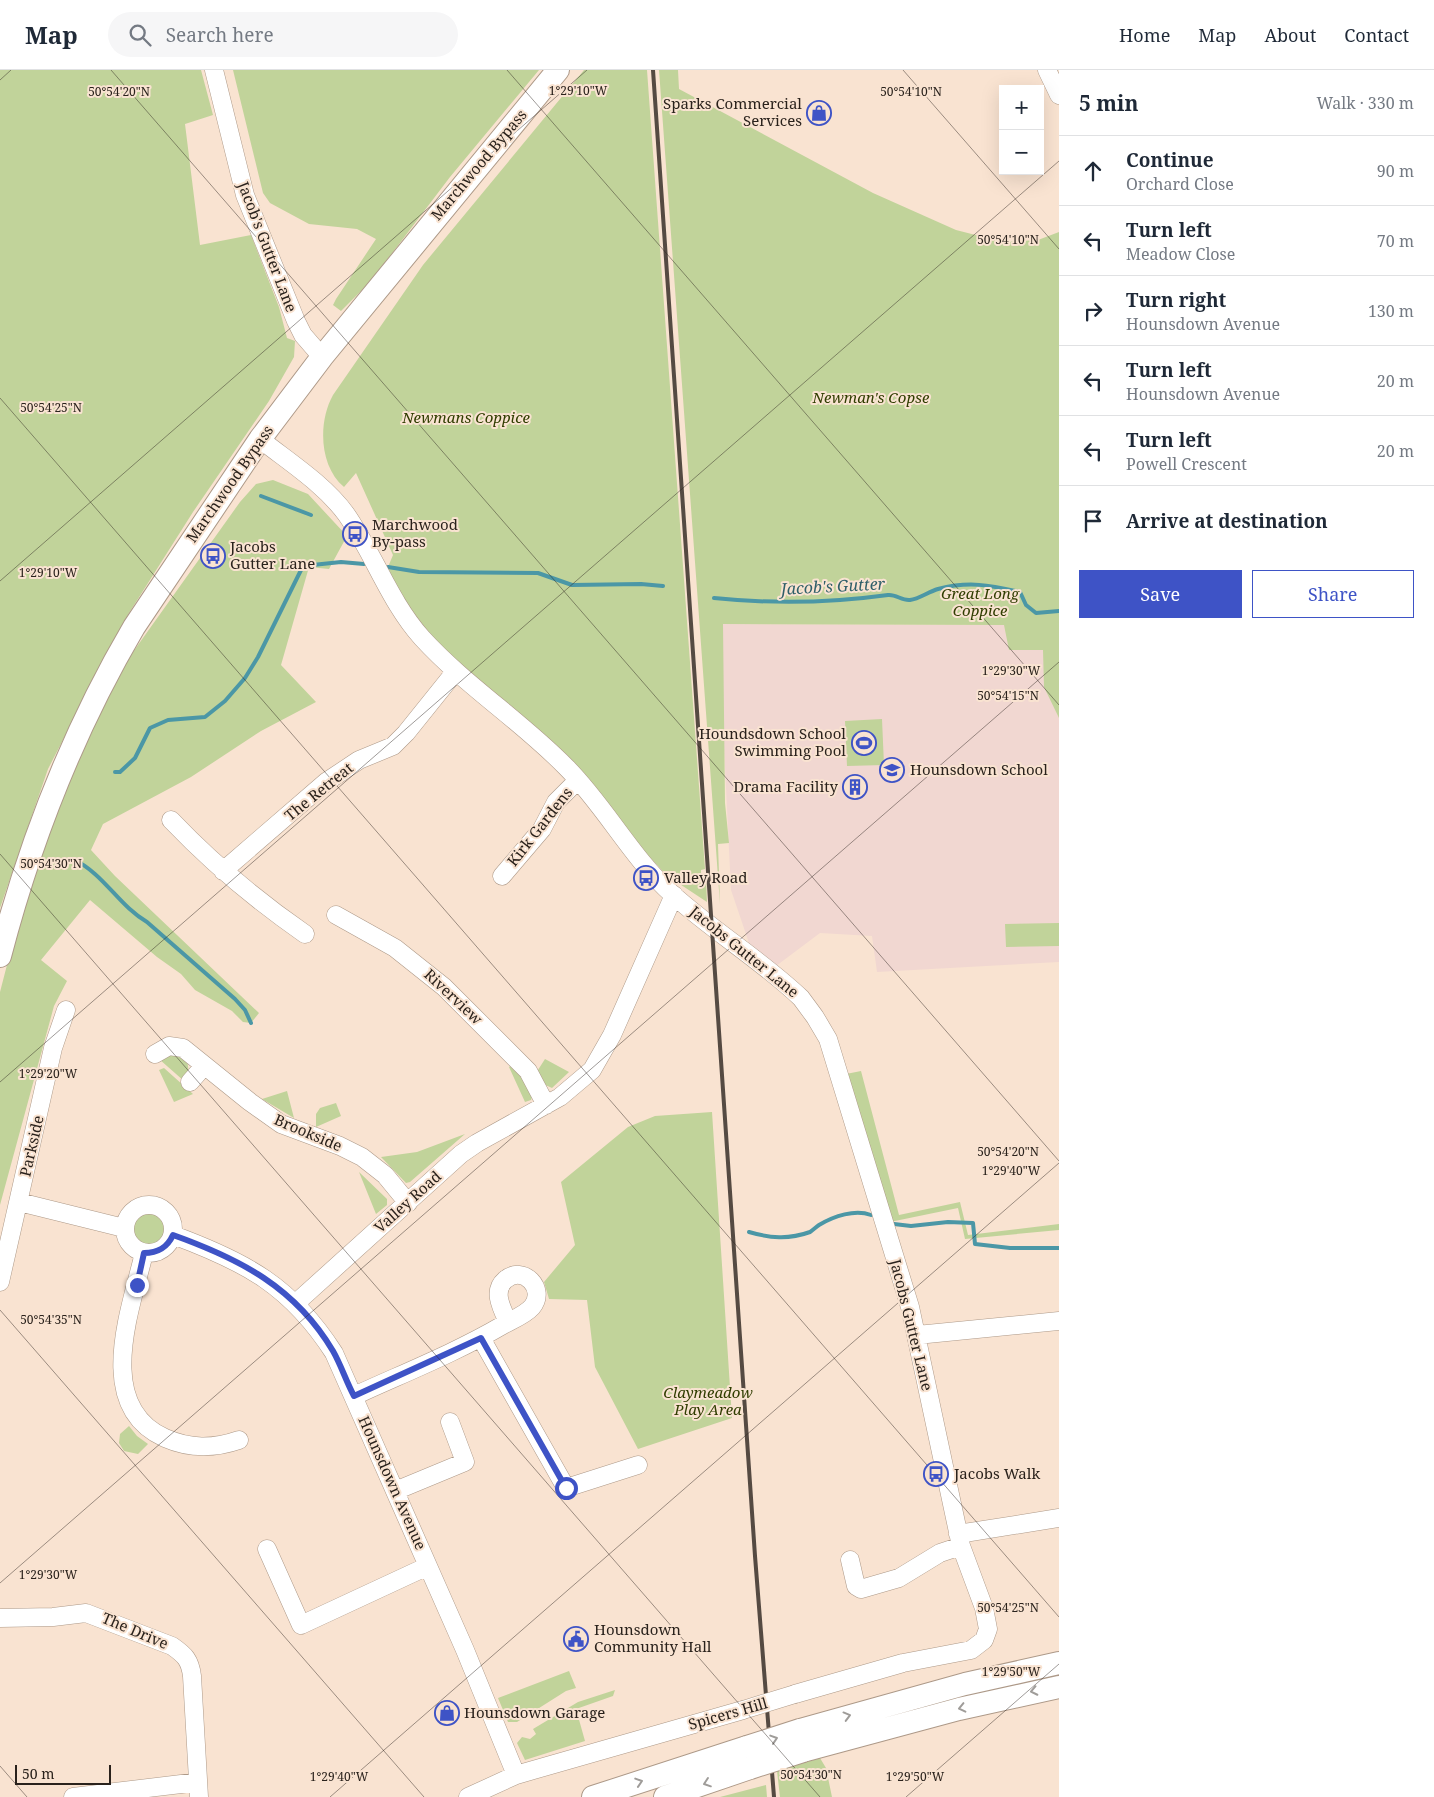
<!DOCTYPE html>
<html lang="en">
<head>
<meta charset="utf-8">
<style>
  :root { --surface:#fff; --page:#f6f6f7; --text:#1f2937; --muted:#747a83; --line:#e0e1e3; --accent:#3e53c6 }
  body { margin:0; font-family:"Noto Serif",serif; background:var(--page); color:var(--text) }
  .controls { position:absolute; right:15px; top:15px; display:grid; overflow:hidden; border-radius:0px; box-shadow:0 5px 20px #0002 }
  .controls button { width:45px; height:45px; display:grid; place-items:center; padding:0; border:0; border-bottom:1px solid var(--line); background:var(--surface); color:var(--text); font:25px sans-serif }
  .scale { position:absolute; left:15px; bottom:12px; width:96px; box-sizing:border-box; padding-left:5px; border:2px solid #2a221c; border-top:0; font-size:14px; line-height:18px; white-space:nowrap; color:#2a221c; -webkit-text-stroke:4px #f9e3d1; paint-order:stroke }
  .stop { position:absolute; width:15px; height:15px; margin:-11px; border:4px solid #3e53c6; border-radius:50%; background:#fff }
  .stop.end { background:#3e53c6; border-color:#fff; box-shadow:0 1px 5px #0008 }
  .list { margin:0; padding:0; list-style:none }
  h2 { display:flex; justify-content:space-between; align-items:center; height:65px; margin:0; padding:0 20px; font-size:21px }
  h2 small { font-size:16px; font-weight:400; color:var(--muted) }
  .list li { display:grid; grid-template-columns:32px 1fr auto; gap:15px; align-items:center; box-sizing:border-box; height:70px; padding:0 20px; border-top:1px solid var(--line) }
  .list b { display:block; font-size:19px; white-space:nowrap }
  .list p { margin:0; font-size:16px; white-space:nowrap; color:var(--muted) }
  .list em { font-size:16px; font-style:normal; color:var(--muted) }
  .actions { display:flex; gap:10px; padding:15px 20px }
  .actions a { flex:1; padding:11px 0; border:1px solid var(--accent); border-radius:0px; text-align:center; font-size:18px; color:var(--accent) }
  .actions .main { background:var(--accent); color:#fff }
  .icon { flex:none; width:28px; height:28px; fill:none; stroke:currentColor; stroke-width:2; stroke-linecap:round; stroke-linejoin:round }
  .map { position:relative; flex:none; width:1059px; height:1727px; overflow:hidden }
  header { display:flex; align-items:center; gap:30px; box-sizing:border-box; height:70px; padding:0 25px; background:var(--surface); border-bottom:1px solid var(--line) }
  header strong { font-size:24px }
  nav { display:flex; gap:28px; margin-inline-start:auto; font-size:18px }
  .search { width:350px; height:45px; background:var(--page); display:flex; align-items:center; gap:12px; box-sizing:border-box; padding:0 18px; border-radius:28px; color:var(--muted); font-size:19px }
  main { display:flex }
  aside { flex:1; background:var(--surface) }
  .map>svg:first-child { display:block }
</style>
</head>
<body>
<header>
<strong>Map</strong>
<div class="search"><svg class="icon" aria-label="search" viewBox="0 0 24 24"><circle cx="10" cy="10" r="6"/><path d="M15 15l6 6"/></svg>Search here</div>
<nav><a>Home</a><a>Map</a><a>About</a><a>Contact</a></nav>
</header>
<main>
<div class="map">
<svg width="1059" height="1727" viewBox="0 0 1059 1727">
  <rect width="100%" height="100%" fill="#f9e3d1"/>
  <path fill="#f1d7d1" d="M718 554 1004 555 1059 580V892L877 902 872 866 820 863 776 896 749 873 731 820Z"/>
  <path fill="#c1d39a" d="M0 0H201L213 45 185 54 200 175 251 165 279 237 287 268 295 271 294 287 269 331 193 442 129 543 95 608 48 699 0 838Z
    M233 0H539L450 107 371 211 341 241 333 235 336 229 376 169 357 159 309 154 270 133 263 123Z
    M584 0H647L705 799 701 800V810H706L707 832 666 805 658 796 626 762 567 685 533 659 429 566 398 522 388 497 393 485 356 403 344 417C319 396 318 352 333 325L423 195Z
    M659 0H678L679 19 873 123 956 160 1003 172 1038 170 1059 162V648L1044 617 1043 580H1009L1004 555 723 554 725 733 729 773 718 774 720 834Z
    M273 410 308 424 347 466 329 499 309 497 281 595 316 632 261 661 191 707 103 754 91 780 115 806 259 943 251 953 243 952 232 941 195 920 181 904 157 887 90 830 41 890 67 911 54 936 0 1135V922L30 806 113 610 240 432 256 414Z
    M882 649 884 695 847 696 845 651Z
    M1059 853V876L1006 877 1005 854Z
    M174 982 187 989 189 1004 184 1011 159 989Z
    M545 989 569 1002 552 1018 541 1013 536 1003Z
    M513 994 533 1023 531 1030 525 1032 509 997Z
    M164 998 193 1024 174 1032 159 1000Z
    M861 1001 899 1145 960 1132 968 1165 1059 1154V1160L965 1169 958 1138 890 1152 846 1004Z
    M287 1021 294 1048 262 1029Z
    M336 1033 341 1046 316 1057V1044L320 1038Z
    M712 1042 732 1348 638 1379 595 1297 587 1230 549 1229 544 1212 575 1175 561 1112 628 1057 655 1046Z
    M465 1064 410 1112 406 1113 381 1087 417 1082Z
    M359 1102 387 1129V1135L376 1144Z
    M132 1157a17 17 0 1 1 34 0a17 17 0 1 1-34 0Z
    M129 1356 137 1366 148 1374 138 1384 124 1381 119 1373 120 1364Z
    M569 1601 576 1618 566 1621 517 1652H508L498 1628Z
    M615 1620 613 1626 576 1639 585 1671 525 1690 517 1673 522 1667 530 1669 536 1664 533 1659 578 1632Z
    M820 1688 826 1698 832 1727H780L777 1701Z
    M766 1715 767 1727H720Z"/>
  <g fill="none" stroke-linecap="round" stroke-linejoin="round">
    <path stroke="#4b97a6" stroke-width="4" d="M261 426 311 445
      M388 497 419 502 538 503 572 515 641 514 663 516
      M714 528C772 534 830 533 888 525 896 524 902 531 910 530 919 529 928 522 938 519 969 511 989 515 1020 522L1026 535 1036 543 1059 541
      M115 702H120L135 688 150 658 168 650 205 647 225 631 245 608 258 587 303 496 341 492 364 494
      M73 789C104 804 119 836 147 852L235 929 245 940 251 953
      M894 1154 911 1156 948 1152 973 1153 975 1174 1010 1178H1059
      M749 1162C770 1168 788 1170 810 1162 813 1160 816 1157 819 1155 834 1146 855 1139 871 1145"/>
    <defs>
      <path id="minor" d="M214 0 245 125 296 251 303 265 322 287
        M1047 0 1059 25
        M260 369C289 392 324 414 346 444 374 484 389 531 422 568 466 616 521 651 566 697 605 736 631 787 672 824 713 861 761 890 801 928L815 947 828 969 910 1237 961 1476 984 1538 988 1559 984 1570 971 1580 903 1593 795 1624
        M171 750C212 793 256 830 305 864
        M223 801 326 712 359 690 393 676 406 663 455 602
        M502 806 542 759 556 732 578 710
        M336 845 395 878 444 917 528 1001 546 1035
        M155 984 169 976 183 978 250 1032 281 1054 340 1076 362 1087 385 1105 408 1133
        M190 1012 204 996
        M19 1132 124 1158
        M125 1159a24 24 0 1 1 48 0a24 24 0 1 1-48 0Z
        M173 1165C246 1192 291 1216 334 1283L465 1580 516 1705
        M144 1183C131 1239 93 1336 165 1368 190 1379 213 1379 239 1370
        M0 1212 53 978 66 940
        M296 1233 461 1084 477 1073 560 1027 592 1000 612 965 674 825
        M917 1265 1059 1251
        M481 1268 566 1418 638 1395
        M354 1326C404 1303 455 1283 503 1255 512 1250 525 1245 532 1237 547 1219 523 1194 505 1210 492 1221 502 1239 508 1252
        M395 1421 465 1392 450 1352
        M958 1464 1059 1448
        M267 1479 301 1555 428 1496
        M850 1490 856 1516 861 1519 899 1508 940 1483 961 1476
        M0 1548 53 1547 86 1543 172 1576C185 1585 190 1590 192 1606L199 1727
        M73 1727 198 1712
        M468 1727 516 1705 743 1640"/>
      <path id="major" d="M0 886C30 771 74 659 134 557L260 369 322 287 558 0
        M800 1660 965 1614 1059 1593
        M803 1681 959 1639 1059 1617
        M593 1727 747 1677
        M665 1727 750 1698"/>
    </defs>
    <use href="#minor" stroke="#ad9988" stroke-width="19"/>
    <use href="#major" stroke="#ad9988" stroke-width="24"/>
    <use href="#minor" stroke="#fff" stroke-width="18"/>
    <use href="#major" stroke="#fff" stroke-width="22"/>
    <path stroke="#554a42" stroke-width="4" d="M653 0 755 1486 774 1727"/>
    <defs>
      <path id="minor-bridge" d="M743 1640 795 1624"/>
      <path id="major-bridge" d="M747 1677 800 1660
        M750 1698 803 1681"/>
    </defs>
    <use href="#minor-bridge" stroke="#ad9988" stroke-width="19" stroke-linecap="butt"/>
    <use href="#major-bridge" stroke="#ad9988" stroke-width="24" stroke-linecap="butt"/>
    <use href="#minor-bridge" stroke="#fff" stroke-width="18"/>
    <use href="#major-bridge" stroke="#fff" stroke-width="22"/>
  </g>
  <defs><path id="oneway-chevron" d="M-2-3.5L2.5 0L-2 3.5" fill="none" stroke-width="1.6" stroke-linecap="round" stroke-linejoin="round" transform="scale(1.25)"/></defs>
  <g stroke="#9f9c99">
    <use href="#oneway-chevron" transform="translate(1034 1621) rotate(168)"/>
    <use href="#oneway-chevron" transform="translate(962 1638) rotate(167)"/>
    <use href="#oneway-chevron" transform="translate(847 1646) rotate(-15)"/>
    <use href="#oneway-chevron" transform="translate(774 1669) rotate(-18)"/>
    <use href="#oneway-chevron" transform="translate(639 1712) rotate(-18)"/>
    <use href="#oneway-chevron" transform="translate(707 1713) rotate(161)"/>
  </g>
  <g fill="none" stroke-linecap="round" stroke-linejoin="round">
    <path stroke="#3e53c6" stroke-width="6" d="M137 1215 144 1183C158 1183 167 1178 173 1165 240 1189 295 1217 333 1281 341 1295 346 1311 354 1326L481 1268 566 1418"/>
  </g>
  <path fill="none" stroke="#2a221c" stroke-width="1" stroke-opacity="0.45" d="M111 0 1059 1091M507 0 1059 635M903 0 1059 179M0 10 11 0M0 328 1059 1547M0 511 587 0M0 784 820 1727M0 1012 1059 91M0 1240 424 1727M0 1513 1059 592M0 1696 27 1727M330 1727 1059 1093M906 1727 1059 1594"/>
  <defs>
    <symbol id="shop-ring" viewBox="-11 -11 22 22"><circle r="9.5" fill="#f9e3d1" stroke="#3e53c6" stroke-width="1.5"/><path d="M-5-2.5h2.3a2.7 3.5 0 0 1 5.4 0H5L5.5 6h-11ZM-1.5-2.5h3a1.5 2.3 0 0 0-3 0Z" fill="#3e53c6"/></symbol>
    <symbol id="bus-ring" viewBox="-11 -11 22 22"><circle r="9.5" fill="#f9e3d1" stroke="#3e53c6" stroke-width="1.5"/><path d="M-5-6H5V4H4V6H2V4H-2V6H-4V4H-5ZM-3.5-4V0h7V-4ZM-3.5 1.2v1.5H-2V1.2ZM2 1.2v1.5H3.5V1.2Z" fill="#3e53c6"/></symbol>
    <symbol id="stadium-ring" viewBox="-11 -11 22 22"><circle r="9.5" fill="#f9e3d1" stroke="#3e53c6" stroke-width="1.5"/><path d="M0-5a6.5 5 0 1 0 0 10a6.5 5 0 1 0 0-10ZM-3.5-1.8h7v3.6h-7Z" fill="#3e53c6"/></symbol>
    <symbol id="school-ring" viewBox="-11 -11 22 22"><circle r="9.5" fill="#f9e3d1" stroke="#3e53c6" stroke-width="1.5"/><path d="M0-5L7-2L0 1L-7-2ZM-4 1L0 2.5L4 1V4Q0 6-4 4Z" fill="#3e53c6"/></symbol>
    <symbol id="building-ring" viewBox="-11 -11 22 22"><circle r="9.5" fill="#f9e3d1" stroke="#3e53c6" stroke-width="1.5"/><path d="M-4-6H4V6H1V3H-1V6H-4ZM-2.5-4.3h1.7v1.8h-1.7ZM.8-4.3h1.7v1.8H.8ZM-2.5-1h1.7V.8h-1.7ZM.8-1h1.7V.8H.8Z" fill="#3e53c6"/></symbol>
    <symbol id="civic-ring" viewBox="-11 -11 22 22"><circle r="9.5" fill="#f9e3d1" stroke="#3e53c6" stroke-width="1.5"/><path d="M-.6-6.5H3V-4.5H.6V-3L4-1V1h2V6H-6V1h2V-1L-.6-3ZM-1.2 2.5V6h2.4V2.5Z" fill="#3e53c6"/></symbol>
  </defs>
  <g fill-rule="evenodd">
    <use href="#shop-ring" x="805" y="29" width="28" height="28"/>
    <use href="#bus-ring" x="341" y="450" width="28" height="28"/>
    <use href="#bus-ring" x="199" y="472" width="28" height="28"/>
    <use href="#stadium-ring" x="850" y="659" width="28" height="28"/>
    <use href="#school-ring" x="878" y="686" width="28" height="28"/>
    <use href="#building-ring" x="841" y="703" width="28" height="28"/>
    <use href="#bus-ring" x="632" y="794" width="28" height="28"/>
    <use href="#bus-ring" x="922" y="1390" width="28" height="28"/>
    <use href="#civic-ring" x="562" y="1555" width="28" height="28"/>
    <use href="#shop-ring" x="433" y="1629" width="28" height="28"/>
  </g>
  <g text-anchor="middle" stroke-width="4" stroke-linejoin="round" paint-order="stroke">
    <g font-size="15" fill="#2a221c" stroke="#f9e3d1" text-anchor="start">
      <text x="802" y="39" text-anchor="end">Sparks Commercial<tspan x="802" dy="17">Services</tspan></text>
      <text x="372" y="460">Marchwood<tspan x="372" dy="17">By-pass</tspan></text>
      <text x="230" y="482">Jacobs<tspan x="230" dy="17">Gutter Lane</tspan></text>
      <text x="846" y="669" text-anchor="end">Houndsdown School<tspan x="846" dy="17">Swimming Pool</tspan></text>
      <text x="910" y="705">Hounsdown School</text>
      <text x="838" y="722" text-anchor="end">Drama Facility</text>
      <text x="664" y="813">Valley Road</text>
      <text x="954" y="1409">Jacobs Walk</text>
      <text x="594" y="1565">Hounsdown<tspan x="594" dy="17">Community Hall</tspan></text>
      <text x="464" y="1648">Hounsdown Garage</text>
    </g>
    <g font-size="15" fill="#2a221c" stroke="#f9e3d1">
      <text transform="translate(479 95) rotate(-50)" y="5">Marchwood Bypass</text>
      <text transform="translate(267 177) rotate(69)" y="5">Jacob's Gutter Lane</text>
      <text transform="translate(230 414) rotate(-55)" y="5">Marchwood Bypass</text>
      <text transform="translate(319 722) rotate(-39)" y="5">The Retreat</text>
      <text transform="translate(540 757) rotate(-52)" y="5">Kirk Gardens</text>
      <text transform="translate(744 882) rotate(39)" y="5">Jacobs Gutter Lane</text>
      <text transform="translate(453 927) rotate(43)" y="5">Riverview</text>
      <text transform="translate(308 1063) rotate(23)" y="5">Brookside</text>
      <text transform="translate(32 1076) rotate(-77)" y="5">Parkside</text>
      <text transform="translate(408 1132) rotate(-42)" y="5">Valley Road</text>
      <text transform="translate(911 1255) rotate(76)" y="5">Jacobs Gutter Lane</text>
      <text transform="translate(392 1413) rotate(66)" y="5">Hounsdown Avenue</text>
      <text transform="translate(135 1561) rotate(23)" y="5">The Drive</text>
      <text transform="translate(728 1644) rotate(-16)" y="5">Spicers Hill</text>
    </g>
    <g font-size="15" font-style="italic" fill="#303d00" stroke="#f9e3d1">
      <text x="871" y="333">Newman's Copse</text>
      <text x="466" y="353">Newmans Coppice</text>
      <text x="980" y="529">Great Long<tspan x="980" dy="17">Coppice</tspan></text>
      <text x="708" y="1328">Claymeadow<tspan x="708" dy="17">Play Area</tspan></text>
    </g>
    <g font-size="16" font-style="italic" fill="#2f5f69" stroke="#f9e3d1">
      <text transform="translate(833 516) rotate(-3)" y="6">Jacob's Gutter</text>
    </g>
  </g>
  <g font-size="12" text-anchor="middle" fill="#2a221c" stroke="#f9e3d1" stroke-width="4" stroke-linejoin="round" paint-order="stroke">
    <text x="578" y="25">1°29'10"W</text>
    <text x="119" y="26">50°54'20"N</text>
    <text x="911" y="26">50°54'10"N</text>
    <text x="1008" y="174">50°54'10"N</text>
    <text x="51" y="342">50°54'25"N</text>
    <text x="48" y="507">1°29'10"W</text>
    <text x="1011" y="605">1°29'30"W</text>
    <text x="1008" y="630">50°54'15"N</text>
    <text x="51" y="798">50°54'30"N</text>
    <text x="48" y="1008">1°29'20"W</text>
    <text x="1008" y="1086">50°54'20"N</text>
    <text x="1011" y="1105">1°29'40"W</text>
    <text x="51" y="1254">50°54'35"N</text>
    <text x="48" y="1509">1°29'30"W</text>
    <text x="1008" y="1542">50°54'25"N</text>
    <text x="1011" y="1606">1°29'50"W</text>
    <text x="811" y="1709">50°54'30"N</text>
    <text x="339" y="1711">1°29'40"W</text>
    <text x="915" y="1711">1°29'50"W</text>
  </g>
</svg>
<div class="controls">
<button>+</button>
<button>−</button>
</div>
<div class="scale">50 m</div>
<div class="stop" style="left:566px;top:1418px"></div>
<div class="stop end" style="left:137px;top:1215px"></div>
</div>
<aside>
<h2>5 min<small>Walk · 330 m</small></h2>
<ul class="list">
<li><svg class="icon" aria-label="ahead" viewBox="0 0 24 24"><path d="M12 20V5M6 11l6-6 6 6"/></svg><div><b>Continue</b><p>Orchard Close</p></div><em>90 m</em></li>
<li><svg class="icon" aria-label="left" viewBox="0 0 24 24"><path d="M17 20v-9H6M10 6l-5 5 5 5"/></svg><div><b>Turn left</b><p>Meadow Close</p></div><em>70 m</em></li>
<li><svg class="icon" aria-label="right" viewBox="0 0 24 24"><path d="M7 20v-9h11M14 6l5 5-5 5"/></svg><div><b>Turn right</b><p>Hounsdown Avenue</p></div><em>130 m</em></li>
<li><svg class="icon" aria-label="left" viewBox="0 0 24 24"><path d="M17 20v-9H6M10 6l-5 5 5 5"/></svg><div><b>Turn left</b><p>Hounsdown Avenue</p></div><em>20 m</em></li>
<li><svg class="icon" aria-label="left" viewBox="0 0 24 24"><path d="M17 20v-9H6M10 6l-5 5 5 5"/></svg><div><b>Turn left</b><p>Powell Crescent</p></div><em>20 m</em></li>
<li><svg class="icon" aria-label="arrive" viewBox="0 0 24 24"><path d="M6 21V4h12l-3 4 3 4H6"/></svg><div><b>Arrive at destination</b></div></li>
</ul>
<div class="actions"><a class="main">Save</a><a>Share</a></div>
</aside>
</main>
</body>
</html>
